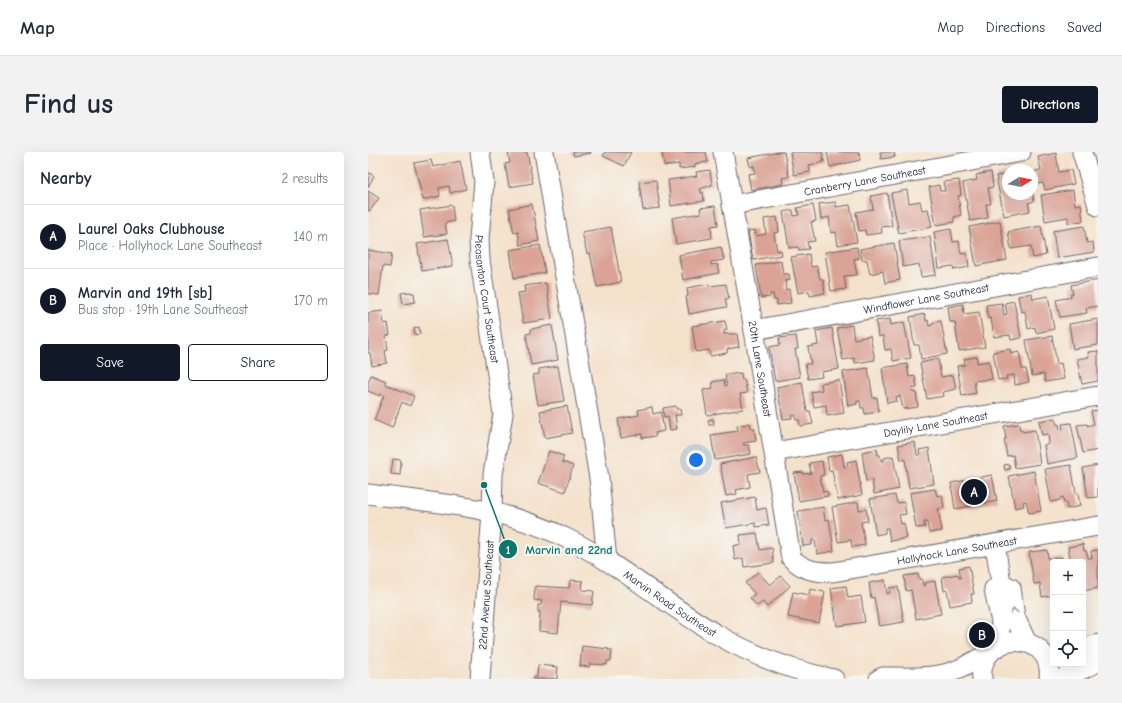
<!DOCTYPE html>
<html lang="en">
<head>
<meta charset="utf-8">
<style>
  :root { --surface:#fff; --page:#f2f2f3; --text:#1f2937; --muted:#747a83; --line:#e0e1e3; --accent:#111827 }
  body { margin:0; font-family:"Comic Neue",sans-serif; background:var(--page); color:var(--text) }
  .controls { position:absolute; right:12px; bottom:12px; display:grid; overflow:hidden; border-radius:4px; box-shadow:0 4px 16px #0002 }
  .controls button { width:36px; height:36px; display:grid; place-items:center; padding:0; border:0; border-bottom:1px solid var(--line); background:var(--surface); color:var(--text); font:20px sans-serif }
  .compass { position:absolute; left:634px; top:12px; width:36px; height:36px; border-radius:50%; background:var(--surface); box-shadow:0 4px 16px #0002; rotate:80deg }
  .you { position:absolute; left:328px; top:308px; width:14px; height:14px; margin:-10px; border:3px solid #fff; border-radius:50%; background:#1a73e8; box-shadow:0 0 0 6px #1a73e833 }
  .badge { display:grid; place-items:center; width:26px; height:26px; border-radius:50%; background:var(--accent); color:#fff; font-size:13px; font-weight:700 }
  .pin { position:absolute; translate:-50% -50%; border:2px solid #fff; box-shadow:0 1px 4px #0006 }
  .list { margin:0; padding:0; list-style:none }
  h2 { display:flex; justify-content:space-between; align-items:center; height:52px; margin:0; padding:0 16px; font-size:17px }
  h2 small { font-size:13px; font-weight:400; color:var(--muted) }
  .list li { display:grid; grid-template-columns:26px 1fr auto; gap:12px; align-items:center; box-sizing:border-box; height:64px; padding:0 16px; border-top:1px solid var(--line) }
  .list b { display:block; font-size:15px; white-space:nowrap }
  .list p { margin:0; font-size:13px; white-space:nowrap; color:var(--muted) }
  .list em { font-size:13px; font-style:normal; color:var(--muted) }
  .actions { display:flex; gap:8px; padding:12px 16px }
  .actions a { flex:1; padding:9px 0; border:1px solid var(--accent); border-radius:4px; text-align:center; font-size:14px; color:var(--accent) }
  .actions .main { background:var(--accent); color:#fff }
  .icon { flex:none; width:22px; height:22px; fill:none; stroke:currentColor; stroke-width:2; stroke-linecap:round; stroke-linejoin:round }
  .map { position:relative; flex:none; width:730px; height:527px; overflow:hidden; border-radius:4px }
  header { display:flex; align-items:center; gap:24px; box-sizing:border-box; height:56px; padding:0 20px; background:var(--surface); border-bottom:1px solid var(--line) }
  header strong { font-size:19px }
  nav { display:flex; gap:22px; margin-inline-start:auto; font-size:14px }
  .intro { display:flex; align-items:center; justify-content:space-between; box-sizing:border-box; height:96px; padding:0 24px }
  h1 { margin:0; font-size:28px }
  .button { padding:10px 18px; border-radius:4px; background:var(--accent); color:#fff; font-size:14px; font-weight:700 }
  main { display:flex; gap:24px; padding:0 24px }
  aside { flex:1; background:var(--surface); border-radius:4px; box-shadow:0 4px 16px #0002 }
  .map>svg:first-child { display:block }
</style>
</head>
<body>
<header>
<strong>Map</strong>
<nav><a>Map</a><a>Directions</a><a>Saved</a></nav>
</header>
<div class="intro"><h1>Find us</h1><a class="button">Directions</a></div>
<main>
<aside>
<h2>Nearby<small>2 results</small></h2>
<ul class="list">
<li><span class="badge">A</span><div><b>Laurel Oaks Clubhouse</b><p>Place · Hollyhock Lane Southeast</p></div><em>140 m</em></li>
<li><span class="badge">B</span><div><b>Marvin and 19th [sb]</b><p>Bus stop · 19th Lane Southeast</p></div><em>170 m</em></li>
</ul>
<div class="actions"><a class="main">Save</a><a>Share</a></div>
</aside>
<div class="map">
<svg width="730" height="527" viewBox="0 0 730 527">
  <rect width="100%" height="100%" fill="#f6f6f2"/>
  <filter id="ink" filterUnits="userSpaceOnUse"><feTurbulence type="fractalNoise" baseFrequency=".025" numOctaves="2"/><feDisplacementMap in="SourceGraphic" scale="8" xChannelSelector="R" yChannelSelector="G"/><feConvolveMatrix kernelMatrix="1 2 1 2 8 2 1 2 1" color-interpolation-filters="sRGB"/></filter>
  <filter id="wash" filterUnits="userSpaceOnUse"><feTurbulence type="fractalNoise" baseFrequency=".012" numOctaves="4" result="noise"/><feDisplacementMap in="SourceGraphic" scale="16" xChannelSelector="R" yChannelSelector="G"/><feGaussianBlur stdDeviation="0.9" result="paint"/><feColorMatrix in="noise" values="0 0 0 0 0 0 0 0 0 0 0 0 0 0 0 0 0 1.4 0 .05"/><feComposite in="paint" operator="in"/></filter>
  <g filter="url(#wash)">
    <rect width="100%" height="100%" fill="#f4e1ca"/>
    <g id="blocks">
      <path fill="#daa395" d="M147 0H159L165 31 141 35 137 12 142 11 140 1Z
        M205 0H223V1L206 4Z
        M237 0H263L256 14 235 4Z
        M294 0H338L340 10 327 12V15L311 17V12L296 14Z
        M411 0H416L421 25 414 26 415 32 383 38 380 22 387 21 386 14 382 15 380 6Z
        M422 0H454L456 10 441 13 442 20 426 23Z
        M459 0H491L492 8 462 15Z
        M512 0H526L527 5 513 7Z
        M688 1 691 20 703 18 706 32 677 38 675 31 669 32 667 19 673 18 670 5Z
        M63 8 65 15 92 9 98 37 82 41 81 34 71 36 72 44 55 48 46 11Z
        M342 18 344 33 332 37 333 41 335 40 336 49 303 54 300 28 329 24 328 20Z
        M0 20 6 24 0 35Z
        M623 20 625 35 620 36 623 52H618L620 66 602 69 595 31 609 28 608 23Z
        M640 22V42H665L666 49 660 51 662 59 636 64 628 24Z
        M288 28 292 56 275 58 271 30Z
        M591 28 593 43 590 44 593 63 586 65V70L568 73 561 35 571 33 572 39H577L575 30Z
        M539 38 541 51 552 49 554 58 560 57 564 75 531 81 523 41Z
        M705 38 707 53 713 52 715 69 700 71V65L677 69 673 43Z
        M0 39 11 46 2 59 0 58Z
        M519 41 524 74 513 75 514 81 498 83 497 78 491 79 488 60 505 57 503 44Z
        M468 50V55L482 53 489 90 470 93 468 80 463 81 461 65 453 67 451 52Z
        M164 52 171 89 152 93 150 80 146 81 141 57Z
        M84 53 86 69 77 71 79 82 56 85 52 58Z
        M445 53 448 69 443 70 447 89 439 90 441 97 431 98 430 95 421 96 415 60 425 58 426 64 431 63 429 56Z
        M347 54 350 73 343 74 344 86 308 92 304 66 333 61 332 56Z
        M409 65 411 80 406 81 409 99 413 98 414 103 385 108 380 79 387 78 388 84 398 82 396 67Z
        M632 69 639 108 608 114 601 75Z
        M673 74 678 103 665 106 663 94 643 97 640 80Z
        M716 74 719 91 725 90 726 100 689 106 685 79Z
        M243 75 253 130 229 135 222 101 219 102 214 80Z
        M583 77 585 90 591 89 593 102 599 101 601 115 586 118 585 114 571 116 566 80Z
        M562 85 568 123 553 125 551 112 535 115 531 89Z
        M80 87 85 114 54 119 49 92Z
        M526 91 532 128 517 131 515 119 502 122 499 108H494L492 97Z
        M172 93 177 121 146 126 142 98Z
        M353 95 356 108 343 110V113L349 112 351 121 315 128 311 103Z
        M489 95 491 106 486 107 489 123 476 124 478 137 463 139 457 100Z
        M0 98 24 102 22 115 15 114 11 143 0 142Z
        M441 102 443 115 449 114 452 127H455L457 141 442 144 441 139 430 141 423 105Z
        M413 109 415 122H421L422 128 417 129 418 138 421 137 423 151 409 153V148H406L405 142H402V145L393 146 388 113Z
        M730 128V154L718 156 719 161 692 165 688 148 703 145 702 142H705L703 133Z
        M178 131 184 167 155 171 150 141 157 140 156 134Z
        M341 132V134L358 132 361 147H357L359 155 321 162 318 145 320 144 319 136Z
        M43 140V141H46L47 150 35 152 33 141Z
        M664 141 665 147 680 144 686 177 668 181 667 175 660 177 657 159 653 160 650 144Z
        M646 149 653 186 643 188 642 183 626 185 623 166 620 167 618 153 634 151 636 163 639 162 637 151Z
        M595 152 596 162 611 160 617 195 591 199 587 170H582L580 155Z
        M14 159 16 172 20 171 22 183 18 184 20 198 17 199 19 211 4 214 2 201H0V161Z
        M557 162 558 169 560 168 561 174 564 173V171L573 169 579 202 553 207 551 193H546L542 165Z
        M522 167 523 173 536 170 543 206 525 209 523 197 517 198 515 184H510L508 169Z
        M730 167V193L705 197 701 172Z
        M357 169 359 178H356V182H369L371 195 359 197V201L342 204 341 198 328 200 324 174Z
        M184 173 190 208 163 213 158 182 163 181V177Z
        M484 173 486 187 502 184 507 208 487 211 486 206 475 208 469 176Z
        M51 175 52 182 47 183 46 176Z
        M464 176 471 217 453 220 454 225 440 227 437 212H443L440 195 450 193 448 179Z
        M428 184 430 197H427L432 225 407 229 401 195 412 193 411 186Z
        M684 184 689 212 693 211 696 227 677 230 676 222 664 224 658 188Z
        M642 197 643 202 651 200 654 217H658L661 230 647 233 646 223 638 224 639 227 630 228 625 200Z
        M730 199V229L714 232 709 207 721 205 720 200Z
        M609 205V211L621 209 624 227 606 229 608 241 594 244 589 214 597 213 596 207Z
        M570 207 573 225 585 223 588 237 575 240 576 244 559 247 552 211Z
        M539 212 541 225 547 224 549 236 543 237 544 240H548L550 255 535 257 532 244 528 245 529 249 519 251 514 216Z
        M190 214 196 249 170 253 165 223 171 222V217Z
        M500 216 505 246 509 245 511 260 497 262 496 256H493L492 249H489V252L485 253 480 254 475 220Z
        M373 221 374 228 376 227 379 241 372 242 375 257 339 263 335 238 345 236 344 230 356 228 357 234 359 233 357 223Z
        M3 223 18 229 17 232 46 244 42 254 34 250 24 276 6 268 16 243 12 242V244L0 239V231Z
        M471 228 476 261 459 264 458 253 446 255 443 240 454 238 453 231Z
        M434 230 439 259H442L445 272 432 274 431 268H428L427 263H423L424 266 415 267 409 235Z
        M199 254 204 281 177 286 172 259Z
        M308 254V257H312L313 263H307L309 277 302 278 300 264 296 265 295 256Z
        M284 255 285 262 293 260 296 279 287 281 288 284 274 286V282L253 286 250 267 271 263 270 258Z
        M730 258V298L715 301 709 273 719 272V274L726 272 723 259Z
        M687 266 689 273 691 272 692 278 695 277 694 272 703 271 710 306 679 312 676 293 681 292 680 282 674 283 671 269Z
        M345 267 346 273H341L340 268Z
        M382 271 383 276H386L388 289 375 291 376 293H381L383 302 347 308 343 283 370 279 369 274Z
        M651 272 652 278H654L655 280 667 278 672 312 647 316 645 303 639 304 636 287H638L636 274Z
        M547 290 549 303H552L551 298 561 296 566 332 541 336 537 307 533 308 530 293Z
        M509 297 510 303H512L513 309H516V306L525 304 531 337 506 342 504 328 498 329 494 300Z
        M181 299 196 304 194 310 205 314 197 340 170 331Z
        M474 302 476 315 480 314 479 310 488 308 494 343 470 348 464 318 461 319 459 305Z
        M388 305 392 320 380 322 382 335 368 338 369 342 358 344 352 312Z
        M25 307 33 308 32 323 23 322Z
        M454 309 456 323 452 324 455 340 459 339 460 344 431 349 426 321 435 320V322L443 321 441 311Z
        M641 312 642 317 637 318 636 313Z
        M703 313 708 341H710L712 354 699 357 698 350 696 351 695 345 692 346V348L683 350 677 317Z
        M730 313V345L720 346 715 316Z
        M666 319 673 359 661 361 658 349 655 350 656 354 647 356 641 324Z
        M624 323 629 349 587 357 583 331Z
        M567 337 569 344 574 343 576 356 570 357 574 379 561 381 559 370H556L557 375 548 376 542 341Z
        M527 343 529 351 536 350 538 362 531 363 533 372 536 371 539 386 522 389 520 376H517V381L508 383 502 347Z
        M387 345 389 358 398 356 401 373 388 375 387 371 358 376 353 351Z
        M490 350 491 358 498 357 500 369 493 370 497 393 484 395 483 388 470 390 464 355Z
        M455 355 457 368 461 367 466 399 449 402 447 388H444V393L435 394 430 359Z
        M389 381 392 398 404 396 406 411 376 415 375 406 367 408 365 394 373 392 372 383Z
        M715 392 716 399H718L720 406H724L723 399 730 398V436L715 439V410H703L700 395Z
        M679 398 680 407 694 405 695 410H685V443L674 445 672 431 666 432 661 400Z
        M601 414 606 442H603L604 450 582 454 579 438 576 439 574 425 590 422 591 426H593L591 416Z
        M390 420 402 433 413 424 422 434 399 455 395 450 389 454 382 446 387 442 377 431Z
        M550 422 551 427H554L555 434 558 433 557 431 567 429 573 462 548 467 543 438 538 439 536 424Z
        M202 428 215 429 214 438 226 439 224 453 193 450 190 481 171 479 172 460H170V453H173L174 449 166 448 167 434 201 436Z
        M517 428 519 442 522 441 521 436 530 435 536 470 511 474 506 445 503 446 501 431Z
        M478 434 480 446 493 444 497 470 469 474 463 436Z
        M442 437 457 440 451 471 420 465 425 440 441 443Z
        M214 494 241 497 240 498H244L243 509H239V513L222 512 221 515 212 514Z
        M170 513 190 515 189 527H165V525H169Z"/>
    </g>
  </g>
  <g filter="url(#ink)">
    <use href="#blocks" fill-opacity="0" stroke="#6c656d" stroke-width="1"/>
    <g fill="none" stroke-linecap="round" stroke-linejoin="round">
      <defs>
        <g id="minor">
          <path id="s1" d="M112 0 116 30 111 87 112 108 135 262 125 322 124 360 112 527"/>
          <path d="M176 0 231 326 239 409"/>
          <path id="s2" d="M355 0 386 178 423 406C437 419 447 420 465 420L730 374"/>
          <path d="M714 0 730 54"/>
          <path id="s3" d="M364 53 653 0"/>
          <path id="s4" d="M386 178 730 115"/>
          <path id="s5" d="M406 300 730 244"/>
          <path id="s6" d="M0 342C68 351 138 355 200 387 253 413 297 452 348 482 384 503 425 519 466 527"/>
          <path d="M627 392 633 431"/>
          <path d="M633 431 643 436 647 465 659 491"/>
          <path d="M630 495 633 470 626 437 633 431"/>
          <path d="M715 497 730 492"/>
          <path d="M511 527 515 525C539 525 567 527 589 518 600 513 611 506 622 501"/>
          <path d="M614 527C609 478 687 476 681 527"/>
          <path d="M693 527 730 510"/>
        </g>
      </defs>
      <use href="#minor" stroke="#6c656d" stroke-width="21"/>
      <use href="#minor" stroke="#fff" stroke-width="19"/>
    </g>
    <defs><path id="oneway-chevron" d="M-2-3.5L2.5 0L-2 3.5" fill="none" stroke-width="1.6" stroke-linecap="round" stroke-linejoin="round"/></defs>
    <use stroke="#9c9ca7" href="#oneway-chevron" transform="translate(646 459) rotate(-97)"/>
  </g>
  <g text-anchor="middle" stroke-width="4" stroke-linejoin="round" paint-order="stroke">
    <g font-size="11" fill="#22223b" stroke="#f6f6f2">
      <text dy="4" stroke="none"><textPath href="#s3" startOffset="135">Cranberry Lane Southeast</textPath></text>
      <text dy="4" stroke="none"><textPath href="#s1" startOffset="148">Pleasanton Court Southeast</textPath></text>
      <text dy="4" stroke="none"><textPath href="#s4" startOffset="175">Windflower Lane Southeast</textPath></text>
      <text dy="4" stroke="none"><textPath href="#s2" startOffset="220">20th Lane Southeast</textPath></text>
      <text dy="4" stroke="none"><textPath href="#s5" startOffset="164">Daylily Lane Southeast</textPath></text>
      <text dy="4" stroke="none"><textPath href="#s2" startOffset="583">Hollyhock Lane Southeast</textPath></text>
      <text transform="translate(118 443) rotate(-86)" y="4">22nd Avenue Southeast</text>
      <text dy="4" stroke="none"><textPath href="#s6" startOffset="327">Marvin Road Southeast</textPath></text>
    </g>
  </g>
  <path fill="none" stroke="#0f766e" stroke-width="1.5" d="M116 333L140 397"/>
  <g fill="#0f766e" stroke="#f6f6f2" stroke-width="1.5">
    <circle cx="116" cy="333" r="4"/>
    <circle cx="140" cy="397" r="10"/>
  </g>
  <g font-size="12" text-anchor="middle" font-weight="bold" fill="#fff">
    <text x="140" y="402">1</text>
  </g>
  <g font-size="12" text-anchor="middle" font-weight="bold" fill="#0f766e" stroke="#f6f6f2" stroke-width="4" stroke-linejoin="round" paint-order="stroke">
    <text x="201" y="402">Marvin and 22nd</text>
  </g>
</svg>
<div class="controls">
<button>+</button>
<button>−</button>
<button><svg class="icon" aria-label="locate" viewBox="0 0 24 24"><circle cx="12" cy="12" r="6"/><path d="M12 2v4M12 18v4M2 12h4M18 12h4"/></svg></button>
</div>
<svg class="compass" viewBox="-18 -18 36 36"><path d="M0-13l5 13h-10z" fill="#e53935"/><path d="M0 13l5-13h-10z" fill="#747a83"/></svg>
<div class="you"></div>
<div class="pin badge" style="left:606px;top:340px">A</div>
<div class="pin badge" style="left:614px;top:483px">B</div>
</div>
</main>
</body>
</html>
